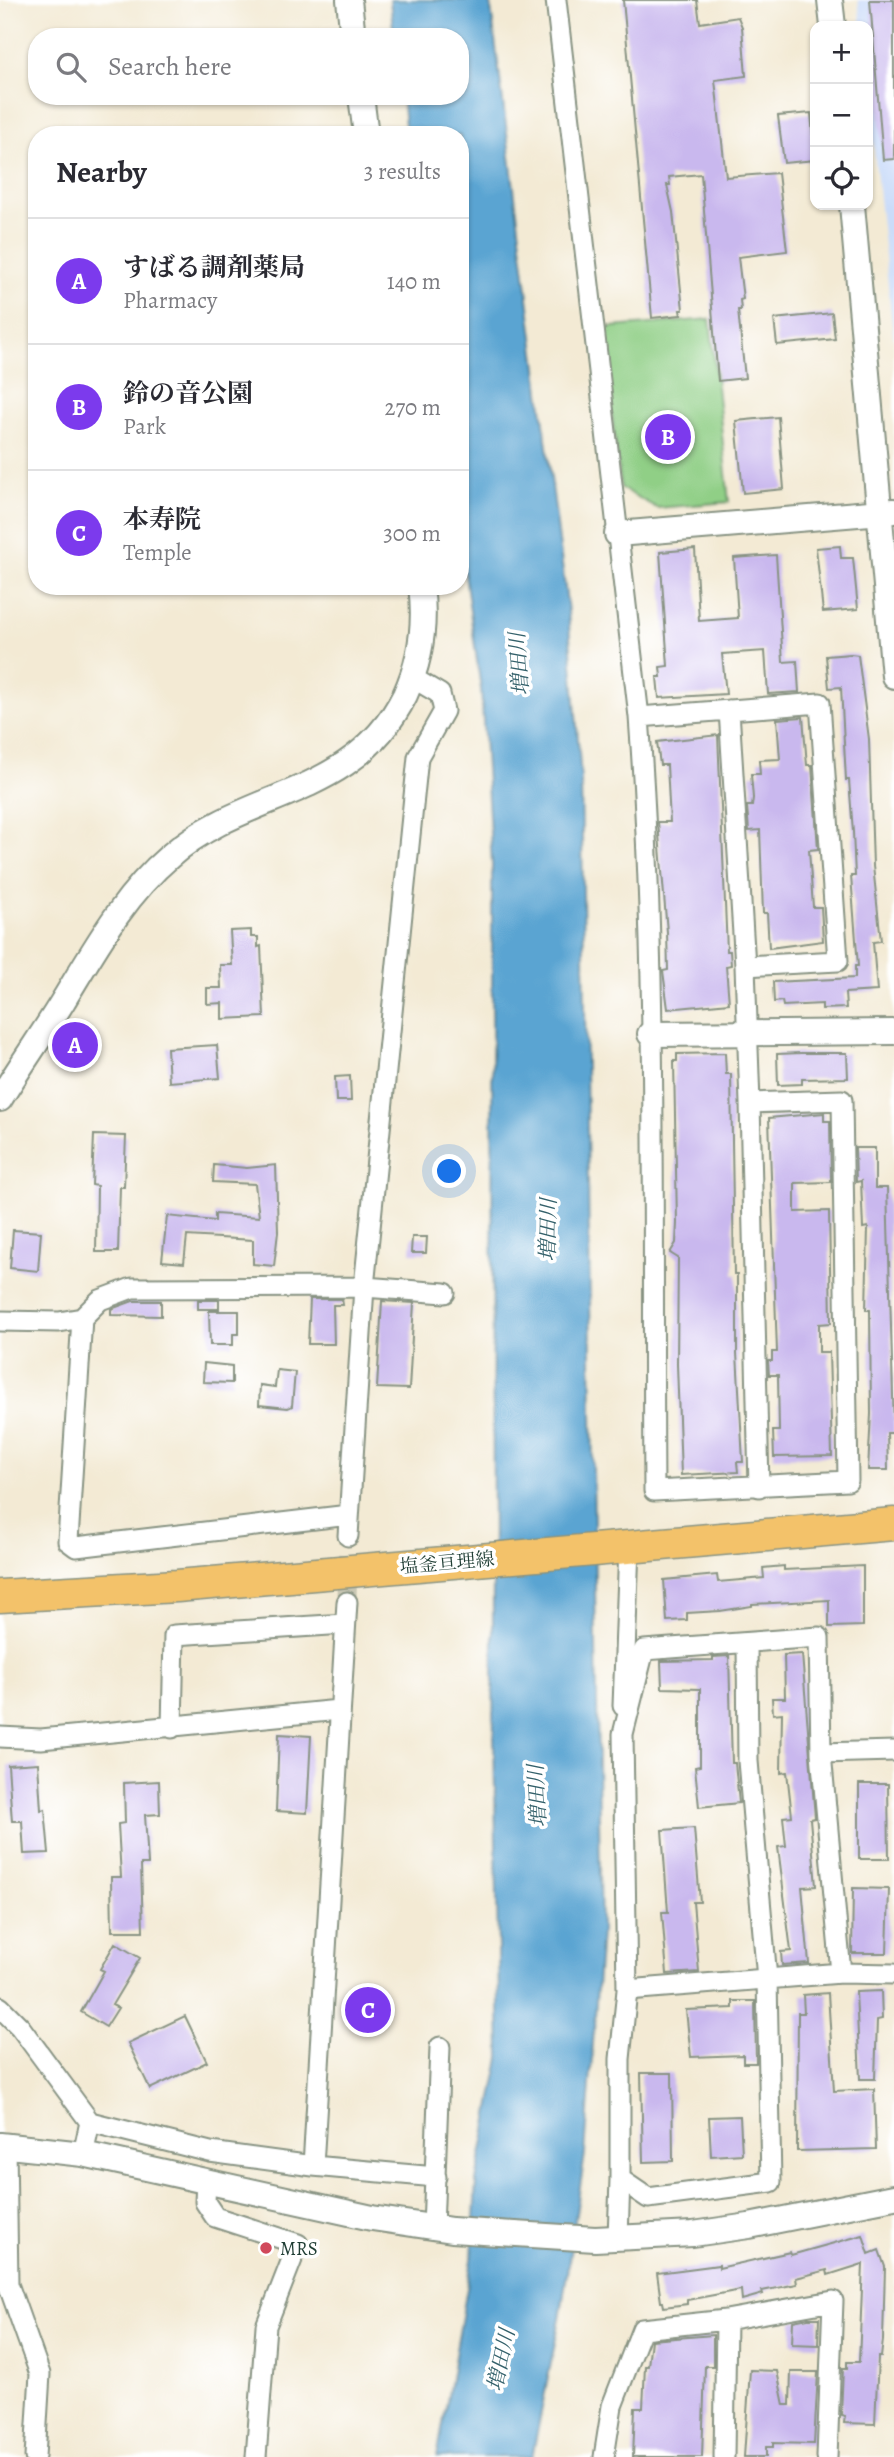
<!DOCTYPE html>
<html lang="en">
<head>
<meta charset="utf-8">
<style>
  :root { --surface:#fff; --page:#f2f2f3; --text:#2b2b33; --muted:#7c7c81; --line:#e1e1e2; --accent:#7c3aed }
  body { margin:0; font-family:Alegreya,"Noto Serif JP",serif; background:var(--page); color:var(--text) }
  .controls { position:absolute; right:21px; top:21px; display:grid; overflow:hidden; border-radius:14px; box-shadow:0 2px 5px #0004 }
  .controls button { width:63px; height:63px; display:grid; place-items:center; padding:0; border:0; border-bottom:2px solid var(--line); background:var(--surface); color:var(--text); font:35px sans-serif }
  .you { position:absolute; left:450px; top:1172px; width:24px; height:24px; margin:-18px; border:5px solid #fff; border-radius:50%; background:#1a73e8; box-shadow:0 0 0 10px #1a73e833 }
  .badge { display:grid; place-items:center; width:46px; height:46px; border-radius:50%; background:var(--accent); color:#fff; font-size:23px; font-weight:700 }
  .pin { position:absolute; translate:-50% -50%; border:4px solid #fff; box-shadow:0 2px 7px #0006 }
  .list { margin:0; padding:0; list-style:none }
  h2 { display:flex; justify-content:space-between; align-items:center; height:91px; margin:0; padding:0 28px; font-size:30px }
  h2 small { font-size:23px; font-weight:400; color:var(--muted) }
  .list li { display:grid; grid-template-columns:46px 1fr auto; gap:21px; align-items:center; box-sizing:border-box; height:126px; padding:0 28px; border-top:2px solid var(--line) }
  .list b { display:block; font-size:26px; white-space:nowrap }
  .list p { margin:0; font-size:23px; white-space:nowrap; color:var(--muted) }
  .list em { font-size:23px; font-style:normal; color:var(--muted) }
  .icon { flex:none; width:38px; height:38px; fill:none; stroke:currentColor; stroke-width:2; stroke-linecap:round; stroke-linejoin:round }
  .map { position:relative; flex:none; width:894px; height:2457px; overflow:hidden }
  .search { position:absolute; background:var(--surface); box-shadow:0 2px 5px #0004; left:28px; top:28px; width:441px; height:77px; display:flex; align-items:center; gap:18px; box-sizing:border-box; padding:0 24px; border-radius:28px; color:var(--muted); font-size:26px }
  .panel { position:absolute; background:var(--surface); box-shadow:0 2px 5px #0004; left:28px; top:126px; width:441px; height:469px; border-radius:28px }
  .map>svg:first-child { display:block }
</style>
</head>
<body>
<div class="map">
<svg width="894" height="2457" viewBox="0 0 894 2457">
  <rect width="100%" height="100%" fill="#fff"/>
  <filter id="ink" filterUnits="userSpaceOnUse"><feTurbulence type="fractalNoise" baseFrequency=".0143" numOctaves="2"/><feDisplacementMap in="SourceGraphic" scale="14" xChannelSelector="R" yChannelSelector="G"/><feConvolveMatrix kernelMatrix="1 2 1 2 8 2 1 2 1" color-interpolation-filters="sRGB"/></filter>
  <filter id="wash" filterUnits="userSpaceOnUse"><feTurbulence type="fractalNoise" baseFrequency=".00686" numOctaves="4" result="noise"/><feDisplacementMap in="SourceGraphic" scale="28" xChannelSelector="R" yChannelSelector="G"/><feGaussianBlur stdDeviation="1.57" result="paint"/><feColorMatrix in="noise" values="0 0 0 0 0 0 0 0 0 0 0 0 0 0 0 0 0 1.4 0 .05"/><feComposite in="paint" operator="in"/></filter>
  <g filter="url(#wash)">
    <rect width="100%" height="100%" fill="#f3ead4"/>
    <path fill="#cadcf9" d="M858 0H894V343L868 91V26H861Z"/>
    <path fill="#90cf86" stroke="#58865d" stroke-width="2" d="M710 319 729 502 657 508 621 488 601 328Z"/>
    <path fill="#5aa4d2" stroke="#3c7083" stroke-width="2" d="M390 0H490L568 611 581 778 601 1932 585 2154 561 2313 532 2457H437L472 2260 476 2181 500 2058 493 1684 492 864 481 689 460 540V135H406L402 96H460V37H394Z"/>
    <g id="blocks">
      <path fill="#c9b8ee" d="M623 0H697L700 23 738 17 742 27 746 76 715 80 726 177 778 173 787 251 738 257 743 299 740 300 741 310H738L745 378 718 381 701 174 669 177 670 185H667L673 212 683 310H680L681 315 652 318Z
        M870 0H894V159L883 160Z
        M811 113 815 160 784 163 778 116Z
        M832 313 835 339 777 345 774 319Z
        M778 417 784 489 743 493 736 421Z
        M840 546 841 558H853L858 609 823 612 816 548Z
        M695 549 699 621 738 618 734 558 776 555 783 662 797 661 799 692 768 694 765 651 722 654 726 694 659 698 657 677H661L660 667 668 666 660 552Z
        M851 654 858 655 869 739 873 866 881 941 873 942 877 991 845 993 846 1008 822 1009V1004L783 1006 782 1001 774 1002 773 982 855 978V966H858L851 876H855L853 832 849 780H846L841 687 829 688 826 656Z
        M803 717 807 765H812L818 849 809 850 813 907H821L823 941 769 948 767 913H763L760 830 749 831 747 806H752L753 798 751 774H760L759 760 780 759 777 719Z
        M718 735 727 951H730L731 965 726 966 729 1003 668 1009 663 971 668 970 667 932 658 822H670L667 765H660L657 742Z
        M251 930V937H258V947L261 946 264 1017 222 1019V1003L207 1004V988H221L220 965H232L230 931Z
        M64 1035 88 1039 86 1057 62 1054Z
        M217 1045 220 1078 169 1082 167 1048Z
        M725 1053 726 1074H731L734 1274H737V1353L743 1462H737L738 1472 681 1475 677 1364 678 1258 670 1253 676 1243 677 1223 674 1061H677V1054Z
        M801 1053H847L848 1078 802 1079V1084L778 1085 777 1054Z
        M350 1076 351 1101H336L335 1077Z
        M824 1113V1121H830L831 1182 795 1183V1212L829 1211 831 1323 819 1324V1352H829L832 1456 774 1457 773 1431H779L778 1375H769L768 1361H772V1352H777L769 1118Z
        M94 1135 126 1136 124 1187H120L118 1252H96L97 1186 92 1185Z
        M855 1148H875V1188H887L894 1430V1433H887L888 1470H868L871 1414 870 1310H866L868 1227 863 1228 861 1181 856 1182Z
        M214 1165 247 1168 276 1165 278 1232 274 1266 253 1264V1240L187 1236 184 1263 162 1261 167 1216 215 1221V1214L259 1217 255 1184 213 1182Z
        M13 1230 41 1232 38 1271 10 1268Z
        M412 1237H427L426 1253H411Z
        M310 1299H342L343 1305H333L334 1344H308Z
        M198 1300H219V1309H198Z
        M133 1301H161V1316L111 1315V1309Z
        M382 1301 414 1303 409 1389 377 1388Z
        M209 1311H239V1334H233V1345H210Z
        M204 1363 232 1366V1383L203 1382Z
        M277 1370 295 1372 292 1406 288 1408 259 1405 260 1385 275 1387Z
        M784 1566V1570L863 1566V1626L829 1627V1600L752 1604V1606L720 1611 687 1613V1620L667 1621 664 1580 717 1575 718 1582 764 1578 763 1568Z
        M802 1654 815 1818 810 1819 816 1886 802 1887 809 1963 782 1965 781 1952 791 1951 778 1847 786 1846 783 1817 792 1816 787 1772 781 1773 782 1713 773 1714 772 1698H785L784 1655Z
        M729 1656 732 1763H735L739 1803 699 1807 695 1767 700 1766V1689L662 1688 661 1661 713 1660V1657Z
        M279 1734 311 1736 307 1813 276 1811Z
        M38 1763 41 1810 45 1809 49 1853 24 1854 22 1821H12L8 1765Z
        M159 1781 160 1814 145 1815 148 1864H141L143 1931H112L111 1877H121L118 1824 125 1823 124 1783Z
        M859 1784H888L889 1859H859Z
        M694 1828 700 1902H693L699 1972 667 1974 662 1912H668L662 1830Z
        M853 1888 889 1889 887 1953H852Z
        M115 1943 140 1958 112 2005 118 2008 106 2027 81 2012 104 1971 100 1969Z
        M881 1991 882 2019 877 2020 875 2079H860L856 1992Z
        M828 1993 834 2091 874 2089 876 2149 797 2151 798 2013H804L803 1995Z
        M733 2001H755L756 2063H743V2055L691 2057 686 2010 733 2008Z
        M185 2016 207 2062 150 2089 128 2043Z
        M641 2073H672L673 2161 643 2162Z
        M740 2116 742 2154 711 2156 709 2117Z
        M863 2235 869 2254 879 2250 885 2267 883 2340 881 2357H878L875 2424 844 2423 845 2416 841 2415 843 2368H847V2362H859L863 2264 828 2275 827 2270 796 2278 797 2284 762 2291 763 2294 742 2300 741 2290 687 2300V2304L664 2307 663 2302H661L657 2273 719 2265V2268L790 2252 791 2255Z
        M808 2318H819L818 2345 792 2344 793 2321Z
        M713 2335V2366H705L702 2457H633L635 2408H643L645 2366H648L651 2340Z
        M750 2370 777 2371 784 2405H790L791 2372H818L814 2444 773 2443V2447H766V2457H744Z"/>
    </g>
  </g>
  <g filter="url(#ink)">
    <use href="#blocks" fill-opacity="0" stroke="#899484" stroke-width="2"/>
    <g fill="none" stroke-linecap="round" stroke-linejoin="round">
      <path stroke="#c9c7b4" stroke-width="19" stroke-dasharray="19 10" stroke-linecap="butt" d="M347 1602 348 1536"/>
      <defs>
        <path id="minor" d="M556 0 639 717C658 974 652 1233 654 1491L848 1481 842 1100 750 1103 745 966 838 961 820 703 639 717
          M729 710 745 966
          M750 1103 759 1487
          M82 1318 68 1541 76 1547 349 1515
          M0 1321 59 1322 82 1318 100 1300 132 1288 364 1287 445 1293
          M348 1536 364 1287 418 757 444 711 440 694 413 678
          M623 1706 629 1547
          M172 1728 174 1635 345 1624
          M0 1737 41 1739 339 1710
          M894 1751 821 1753 819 1637 644 1650 623 1734 627 1990 841 1973 894 1974
          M821 1753 841 1973
          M627 1990 620 2059V2179L648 2198 771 2182 767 1979 748 1761 747 1643
          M0 2007 20 2027 90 2122 83 2154
          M90 2122 210 2152 313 2166 436 2177
          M6 2145 8 2284 40 2374 35 2457
          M313 2166 347 1602
          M206 2180 205 2202 215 2217 298 2244 266 2326 256 2457
          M433 2228 440 2047
          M618 2238 620 2179
          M604 2457 612 2406 642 2329 726 2320 833 2301 827 2457
          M724 2457 726 2320"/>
        <path id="tertiary" d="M349 0 353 37
          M830 0 833 26
          M361 96 366 135
          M852 205 894 676
          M617 534 894 511
          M650 1034 894 1032
          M0 1099C20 1066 43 1034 63 1001 94 950 124 895 170 856 247 788 353 800 405 695 421 660 426 624 421 586
          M0 2145 83 2154 372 2218 452 2230 595 2239 693 2234 749 2226 894 2197"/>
        <path id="primary" d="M0 1596 177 1586 894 1524"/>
      </defs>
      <use href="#minor" stroke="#899484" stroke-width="23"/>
      <use href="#tertiary" stroke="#899484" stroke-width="28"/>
      <use href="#primary" stroke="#899484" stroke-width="35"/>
      <use href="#minor" stroke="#fff" stroke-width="19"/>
      <use href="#tertiary" stroke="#fff" stroke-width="24"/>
      <use href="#primary" stroke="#f3c26a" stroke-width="32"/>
    </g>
  </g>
  <circle fill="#d1495b" stroke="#fff" stroke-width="2.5" cx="266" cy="2248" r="7"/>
  <g text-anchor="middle" stroke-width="7" stroke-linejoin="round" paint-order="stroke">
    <g font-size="19" fill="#1f3d34" stroke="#fff">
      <text transform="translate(447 1562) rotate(-5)" y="7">塩釜亘理線</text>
    </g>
    <g font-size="19" fill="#1f3d34" stroke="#fff" text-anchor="start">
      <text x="280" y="2255">MRS</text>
    </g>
    <g font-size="21" font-style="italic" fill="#34616b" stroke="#fff">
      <text transform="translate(519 664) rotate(-94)" y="7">増田川</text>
      <text transform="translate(548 1230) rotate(-89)" y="7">増田川</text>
      <text transform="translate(537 1796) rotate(-93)" y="7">増田川</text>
      <text transform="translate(501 2360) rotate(-78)" y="7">増田川</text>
    </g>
  </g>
</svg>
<div class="controls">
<button>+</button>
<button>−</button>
<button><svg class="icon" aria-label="locate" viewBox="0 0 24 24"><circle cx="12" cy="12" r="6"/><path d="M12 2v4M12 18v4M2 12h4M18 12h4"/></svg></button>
</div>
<div class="you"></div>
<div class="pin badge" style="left:75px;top:1045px">A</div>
<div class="pin badge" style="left:668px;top:437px">B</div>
<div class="pin badge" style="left:368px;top:2010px">C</div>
<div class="search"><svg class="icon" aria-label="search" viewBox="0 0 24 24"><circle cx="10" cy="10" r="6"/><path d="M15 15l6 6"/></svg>Search here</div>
<section class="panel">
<h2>Nearby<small>3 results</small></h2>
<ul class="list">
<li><span class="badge">A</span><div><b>すばる調剤薬局</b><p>Pharmacy</p></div><em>140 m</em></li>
<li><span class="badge">B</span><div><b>鈴の音公園</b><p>Park</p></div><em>270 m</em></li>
<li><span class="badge">C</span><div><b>本寿院</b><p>Temple</p></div><em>300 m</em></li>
</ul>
</section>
</div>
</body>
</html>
